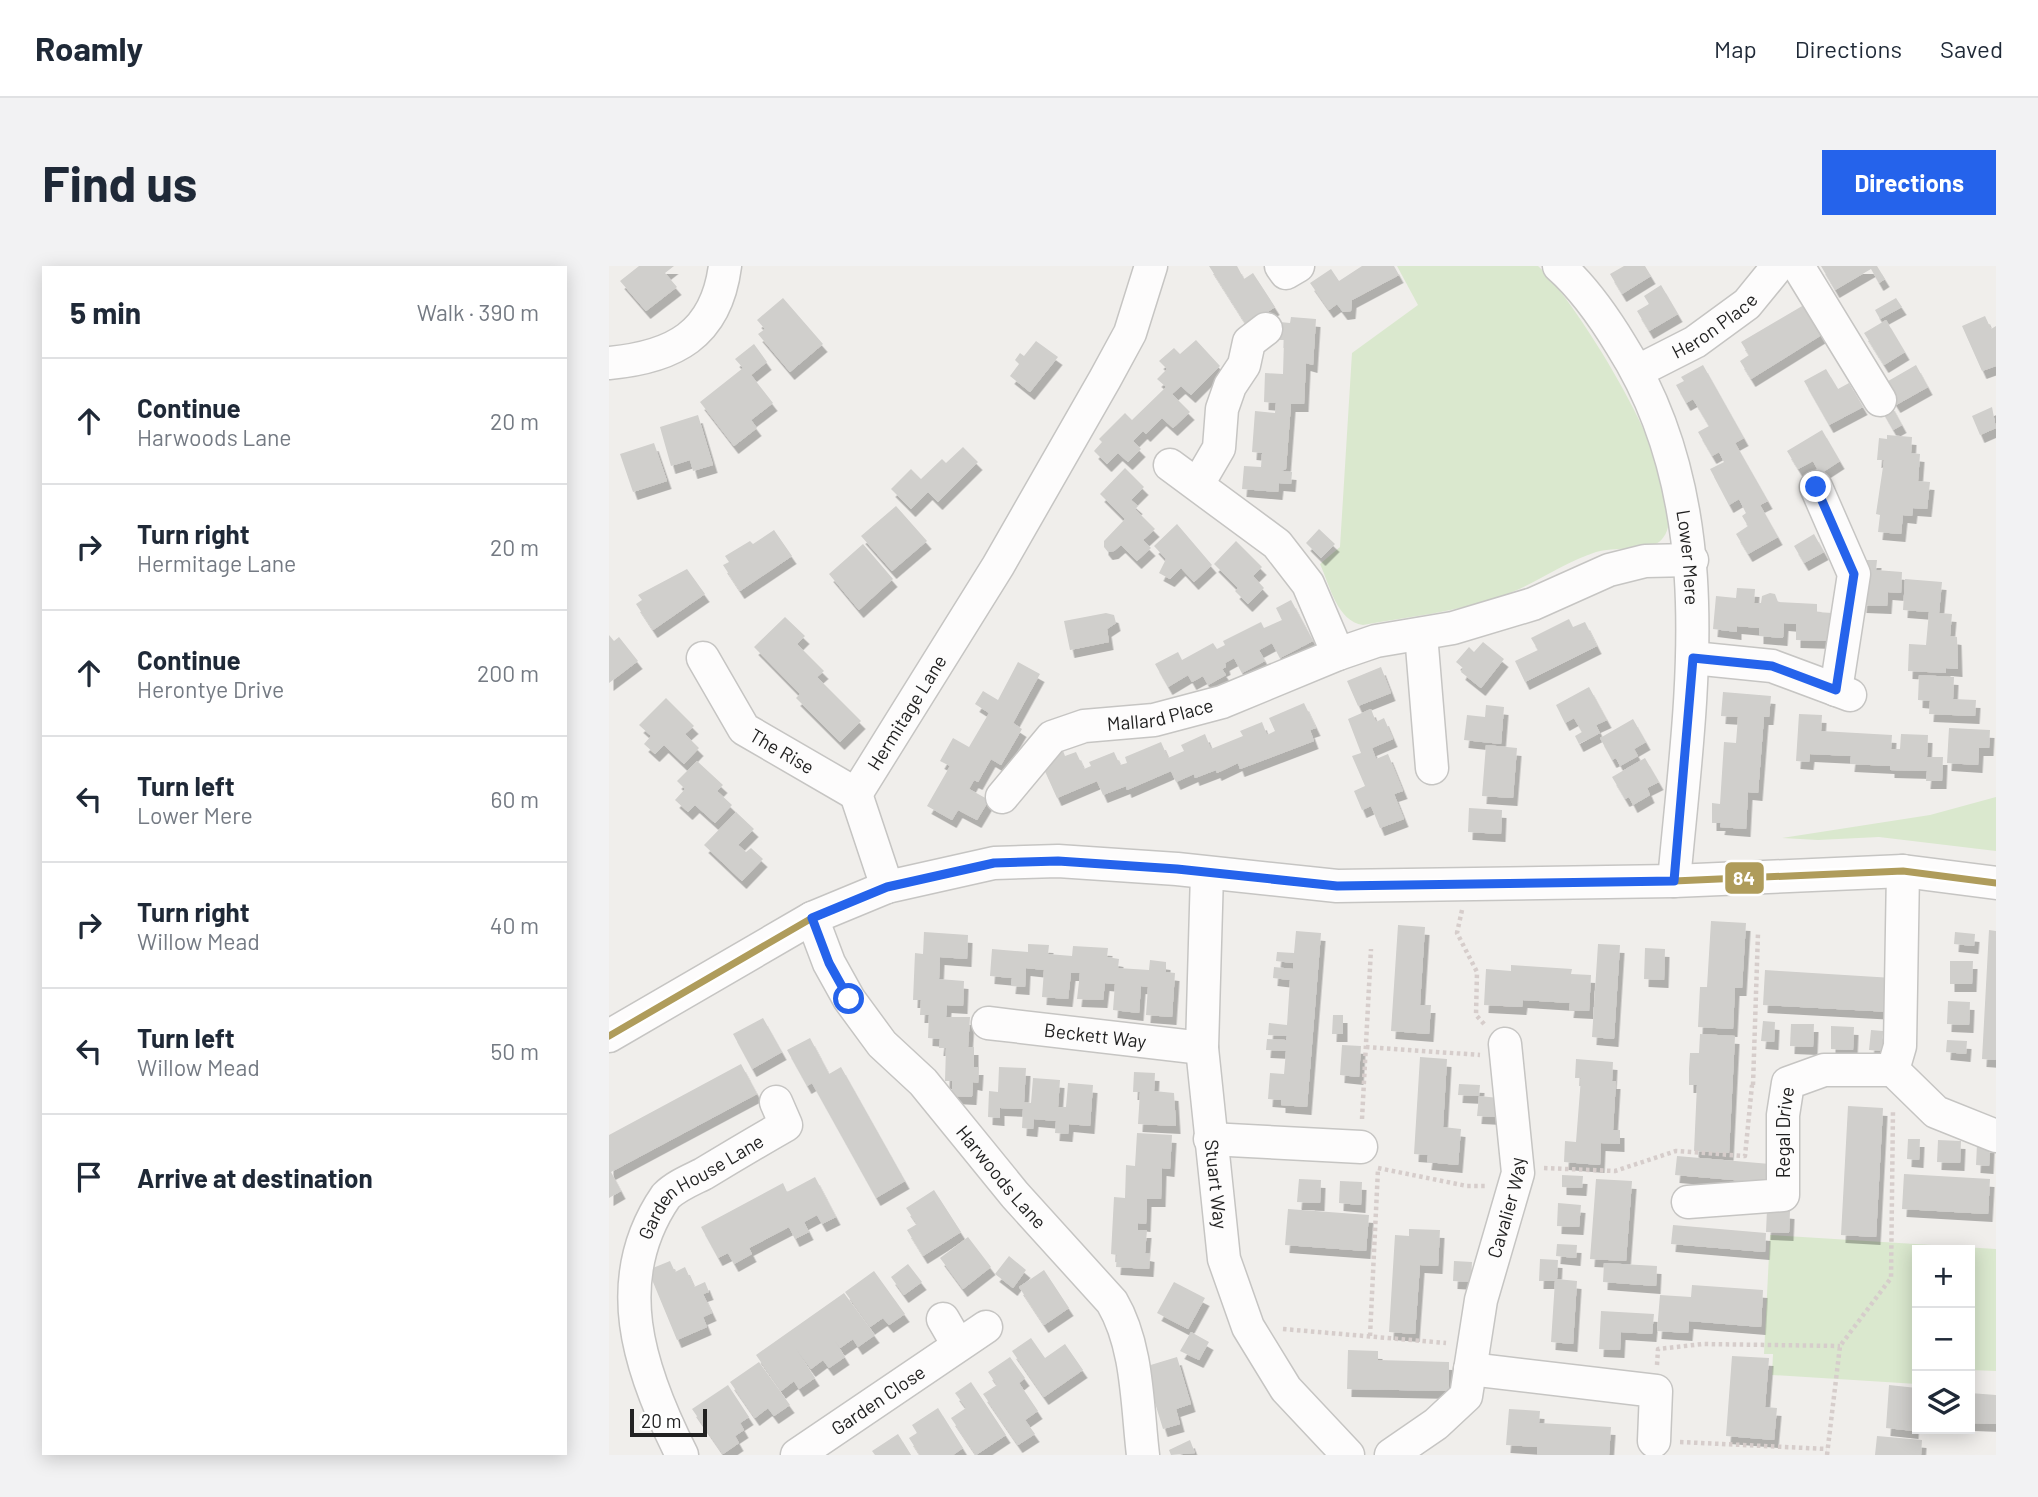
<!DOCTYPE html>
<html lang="en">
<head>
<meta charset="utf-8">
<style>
  :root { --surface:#fff; --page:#f2f2f3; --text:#1f2937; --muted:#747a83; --line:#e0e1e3; --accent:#2563eb }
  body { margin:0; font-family:Barlow,sans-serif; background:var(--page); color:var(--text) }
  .controls { position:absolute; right:21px; bottom:21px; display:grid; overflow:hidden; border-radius:0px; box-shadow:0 4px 18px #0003 }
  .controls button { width:63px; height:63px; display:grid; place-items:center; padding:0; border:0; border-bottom:2px solid var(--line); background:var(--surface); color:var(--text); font:35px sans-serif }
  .scale { position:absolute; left:21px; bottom:18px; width:77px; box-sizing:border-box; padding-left:7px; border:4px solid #222; border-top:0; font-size:19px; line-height:24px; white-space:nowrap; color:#222; -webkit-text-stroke:5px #fff; paint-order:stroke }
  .stop { position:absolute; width:21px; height:21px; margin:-16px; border:5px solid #2563eb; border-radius:50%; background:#fff }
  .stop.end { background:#2563eb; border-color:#fff; box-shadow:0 2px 7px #0008 }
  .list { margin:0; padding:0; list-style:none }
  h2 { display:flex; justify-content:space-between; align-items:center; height:91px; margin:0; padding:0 28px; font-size:30px }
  h2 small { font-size:23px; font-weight:400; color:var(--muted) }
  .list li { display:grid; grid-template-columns:46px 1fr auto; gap:21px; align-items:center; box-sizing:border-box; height:126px; padding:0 28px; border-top:2px solid var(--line) }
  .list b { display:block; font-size:26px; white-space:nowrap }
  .list p { margin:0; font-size:23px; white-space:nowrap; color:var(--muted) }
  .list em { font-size:23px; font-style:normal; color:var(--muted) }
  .icon { flex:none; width:38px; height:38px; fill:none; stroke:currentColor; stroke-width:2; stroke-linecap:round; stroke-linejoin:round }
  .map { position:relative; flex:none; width:1387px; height:1189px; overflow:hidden; border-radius:0px }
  header { display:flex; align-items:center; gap:42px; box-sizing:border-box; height:98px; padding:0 35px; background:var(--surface); border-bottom:2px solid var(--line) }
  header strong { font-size:33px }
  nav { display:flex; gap:38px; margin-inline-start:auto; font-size:24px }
  .intro { display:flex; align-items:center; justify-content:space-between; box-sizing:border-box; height:168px; padding:0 42px }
  h1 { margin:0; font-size:49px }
  .button { padding:18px 32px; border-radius:0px; background:var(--accent); color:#fff; font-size:24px; font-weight:700 }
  main { display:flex; gap:42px; padding:0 42px }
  aside { flex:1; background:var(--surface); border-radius:0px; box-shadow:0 4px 18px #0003 }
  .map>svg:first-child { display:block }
</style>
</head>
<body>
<header>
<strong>Roamly</strong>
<nav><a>Map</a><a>Directions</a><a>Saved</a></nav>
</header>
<div class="intro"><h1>Find us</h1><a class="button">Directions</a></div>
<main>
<aside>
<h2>5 min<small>Walk · 390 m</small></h2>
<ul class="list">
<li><svg class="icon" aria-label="ahead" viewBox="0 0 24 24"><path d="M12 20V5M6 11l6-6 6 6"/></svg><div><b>Continue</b><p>Harwoods Lane</p></div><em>20 m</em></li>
<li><svg class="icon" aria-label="right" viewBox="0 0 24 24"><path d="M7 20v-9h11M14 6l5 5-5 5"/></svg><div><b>Turn right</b><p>Hermitage Lane</p></div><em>20 m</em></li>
<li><svg class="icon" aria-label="ahead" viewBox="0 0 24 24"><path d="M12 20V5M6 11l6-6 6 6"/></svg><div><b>Continue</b><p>Herontye Drive</p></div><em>200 m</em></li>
<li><svg class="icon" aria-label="left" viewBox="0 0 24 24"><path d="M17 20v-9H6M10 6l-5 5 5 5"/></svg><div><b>Turn left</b><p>Lower Mere</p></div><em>60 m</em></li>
<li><svg class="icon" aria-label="right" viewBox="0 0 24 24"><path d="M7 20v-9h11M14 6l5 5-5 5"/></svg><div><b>Turn right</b><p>Willow Mead</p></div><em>40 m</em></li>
<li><svg class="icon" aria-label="left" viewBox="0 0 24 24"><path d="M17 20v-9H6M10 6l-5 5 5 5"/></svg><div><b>Turn left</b><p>Willow Mead</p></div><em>50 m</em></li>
<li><svg class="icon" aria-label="arrive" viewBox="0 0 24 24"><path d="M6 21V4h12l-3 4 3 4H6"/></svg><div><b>Arrive at destination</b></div></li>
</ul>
</aside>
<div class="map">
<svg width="1387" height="1189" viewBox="0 0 1387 1189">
  <defs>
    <filter id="shadow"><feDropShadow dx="4.5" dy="8" stdDeviation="0" flood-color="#0004"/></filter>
  </defs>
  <rect width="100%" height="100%" fill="#f0eeeb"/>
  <path fill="#dae8ce" d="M788 0H929C965 31 1098 239 1050 276 1038 285 1003 281 987 286 953 297 924 320 890 331 847 346 799 351 754 359 728 355 721 320 711 298L731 281 743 87 809 39Z
    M1387 531V585L1270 571 1209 574 1173 572 1321 549Z
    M1161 969 1387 983V1105L1361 1104V984H1308V1118L1163 1109 1164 1088H1155Z"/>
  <path fill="#d0cfcc" filter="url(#shadow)" d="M30 0H65L56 7 68 21 37 45 11 15Z
    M600 0H628L635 13 644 7 666 41 638 60Z
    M753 0H785L790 9 743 34 742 45 734 46 728 38 720 44 701 17 722 3 730 15Z
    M1015 0H1036L1042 10 1013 28 1001 8Z
    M1212 0H1268L1276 13 1270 17 1262 3 1226 24Z
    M1052 19 1069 48 1040 65 1028 45 1040 38 1035 30Z
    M174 32 214 78 181 106 149 68 156 63 148 54Z
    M1287 32 1293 41 1271 53 1266 44Z
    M1200 36 1219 65 1142 113 1131 95 1140 89 1132 76Z
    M1376 50 1382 63 1387 60V100L1373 105 1353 60Z
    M682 51 707 53 704 99 697 97 695 138H682L677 203 672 205 683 206 682 218 670 217 669 226 633 223 635 200 652 201 653 187 643 186 646 145 666 147 667 137 655 136 656 107 674 108 675 74H670L671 56 681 57Z
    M1277 54 1296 86 1275 99 1255 67Z
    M587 74 611 100 582 129 572 120 563 128 581 146 564 162 553 152 537 168 534 165 524 175 532 183 519 196 509 187 498 198 485 185 493 176 490 173 516 147 523 154 557 121 548 113 558 103 550 95 565 82 571 88Z
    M427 75 449 91 421 126 401 110 410 98 406 94 411 87 415 90Z
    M145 78 158 96 142 109 164 137 142 154 148 162 125 180 91 136 134 102 126 93Z
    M1094 99 1135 172 1126 177 1159 235 1151 239 1169 271 1139 288 1127 268 1139 260 1133 250 1137 247 1130 233 1120 239 1101 203 1115 196 1110 186 1103 190 1089 166 1100 160 1084 133 1077 137 1067 119 1075 115 1072 111Z
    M1307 99 1319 121 1287 139 1274 118Z
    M1217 103 1229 123 1240 117 1254 141 1220 159 1195 115Z
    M1281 137 1293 159 1284 164 1272 143Z
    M1383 141 1387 162 1371 169 1363 150Z
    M89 149 104 199 84 205 81 194 62 200 51 161Z
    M1213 164 1231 195 1211 208 1204 195 1189 203 1178 185Z
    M1278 169 1303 171 1302 187 1311 188 1309 215 1321 216 1318 243 1304 242 1303 250 1294 249 1292 268 1269 266 1271 249 1267 248 1275 194H1268L1270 172 1278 173Z
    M45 177 58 215 24 226 11 188Z
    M354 181 369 196 329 236 319 226 302 243 282 223 302 203 312 213 333 193 337 197Z
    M516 202 535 221 522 234 529 240 526 243 546 263 534 274 542 282 528 295 512 279 505 285 499 286 495 281V275L516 253 491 228Z
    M287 240 318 275 283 305 252 270Z
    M568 258 603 299 585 316 572 302 561 313 550 307 557 293 545 280Z
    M710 263 726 278 712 292 697 277Z
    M165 264 183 290 131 325 114 299 120 296 116 290 141 275 144 278Z
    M1205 268 1215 286 1195 297 1185 280Z
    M627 275 653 301 644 310 655 322 639 338 626 325 629 322 605 298Z
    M254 278 284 313 250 344 220 308Z
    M1256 294H1268L1267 304 1293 306 1292 327 1279 326 1278 340 1253 339Z
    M78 303 96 328 44 364 27 338 33 334 29 329Z
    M1296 313 1333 316 1330 347 1343 348 1341 370 1348 371 1349 403 1337 402V407L1299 405 1300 378 1317 379 1320 346 1294 344Z
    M1128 322 1146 323 1145 337H1152L1153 330 1161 327 1166 328 1169 336 1208 338V346L1223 347 1221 375 1187 374V358L1175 357 1174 372 1150 370V362L1128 360V366L1104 363 1107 330 1127 332Z
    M682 334 704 375 671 392 663 377 650 384 656 395 633 407 625 392 616 397 617 401 613 403 617 409 599 419 594 410 583 416 579 409 559 421 546 398 569 386 573 394 604 377 608 383 616 379 614 375 652 356 655 362 673 354 667 342Z
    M497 347 505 349 507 357 498 363 500 376 461 384 455 355Z
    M176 351 196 370 188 378 215 405 208 411 252 455 231 476 187 432 191 428 145 381Z
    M960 353 964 361 976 356 988 380 916 416 906 395 929 384 922 372Z
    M0 369 5 375 10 371 29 395 0 417Z
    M874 376 895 393 872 422 852 406 854 402 847 396 860 381 865 386Z
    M409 396 431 408 404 457 413 463 392 499 382 493 369 516 365 514 360 523 380 534 368 554 349 544 343 554 318 540 341 500 331 495 344 472 360 481 380 447 366 438 374 425 389 434Z
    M772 401 782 427 749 440 738 415Z
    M1310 409 1345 411 1344 433 1367 434 1366 450 1320 448 1321 435 1309 434Z
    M980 421 998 454 987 459 991 467 970 478 966 470 973 466 965 452 956 457 947 439Z
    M1114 426 1162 430 1160 451H1155L1149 527 1139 526 1137 563 1111 561 1112 557H1103V537L1111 538 1115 476 1127 477 1129 451 1112 450Z
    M57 432 85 460 76 468 90 482 75 498 55 479 46 488 35 478 42 470 30 459Z
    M695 437 707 462 701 464 705 475 631 503 629 497 608 507 607 504 586 512 585 508 567 516 562 505 518 524 517 520 494 529 488 515 448 532 434 501 453 482 456 490 467 486 475 503 482 500 480 496 505 486 511 499 518 497 516 491 552 476 559 492 575 485 572 479 596 468 602 483 634 470 631 465 653 456 658 469 666 465 660 452Z
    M877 439 895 441 892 478 855 474 858 449 876 451Z
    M762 443 767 456 775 452 784 473 763 482 767 493 779 488 794 525 785 528 795 553 771 562 762 540 753 544 745 525 756 520 743 490 752 487 739 453Z
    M1190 448 1213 449 1212 465 1283 469 1282 483H1291L1292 468 1319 469 1318 491H1334L1333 515H1317L1318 505 1281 504V500L1241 498 1242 490 1201 488 1200 496 1187 495Z
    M1024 453 1037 476 1025 483 1029 490 1011 500 1007 492 1003 494 991 472Z
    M1340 462 1381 464 1380 482H1370L1369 499 1338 497Z
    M877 479 908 482 904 532 873 530Z
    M1036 492 1050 516 1038 522 1041 529 1024 539 1020 531 1016 533 1003 511Z
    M88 495 114 519 108 525 123 539 106 557 86 539 79 546 66 534 76 523 68 515Z
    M860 542 893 544 892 568 859 566Z
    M127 546 145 563 129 579 137 586 142 582 154 593 133 615 95 579Z
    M1102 655 1137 657 1133 722H1126L1124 763 1089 761 1091 721H1098Z
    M789 659 816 661 811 739H822L820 768 782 765Z
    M1380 664 1387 665V794L1373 793Z
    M687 665 712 667 698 841 672 839V834L659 833 661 807 675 808 677 785 657 784 658 773 677 774 678 770 659 769 660 757 678 759 681 714 664 712 665 701 684 703V697L667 695 668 686 685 687Z
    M315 666 359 669 358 693 331 691 330 713 355 715 354 740 338 739 337 751H361L359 781H365V801H370L369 817 364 816 363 831 343 830V815H336L337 782H330L331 773 319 772 320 749H311L312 734H304L306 687 314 688Z
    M1346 666 1366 668 1365 680 1345 678Z
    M419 678 440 679 439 688 463 690 464 680 499 682 498 691 510 693 509 702 540 704 541 694 557 696V706L566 707 563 751 537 749 539 721 532 720 530 747 504 744 506 718 496 717 494 734 468 733 471 707H462L459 733 433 731 435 704 417 702 416 721 402 720 403 712 381 710 383 683 419 686Z
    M989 678 1011 679 1005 773 983 771Z
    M1036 682 1056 683 1055 714 1035 713Z
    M1341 695H1364L1363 718H1341Z
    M902 699 963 703 962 708 982 709 980 745 960 744 961 737 914 734 913 741 875 739 877 703 902 705Z
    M1156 704 1284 712 1282 746 1154 739Z
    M1339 735 1361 736 1360 759 1338 758Z
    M724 749H734V768H723Z
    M154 752 173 786 143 803 124 768Z
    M1154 755 1166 756 1165 776 1152 775Z
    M1182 758H1205L1204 781 1181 780Z
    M1222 760 1245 761 1244 784 1222 783Z
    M1262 764 1274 765 1273 785 1260 784Z
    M1091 768 1126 770 1120 887 1085 885 1088 819H1080V803L1081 787H1090Z
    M201 772 220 808 232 801 296 915 267 932 203 817 198 820 178 784Z
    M1338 774 1358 775 1357 788 1337 786Z
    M733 779 752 780 750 811 731 809Z
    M811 791 838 793 834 861 852 863 849 899 818 896 819 889 805 888Z
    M967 793 1004 796 1003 815H1007L1004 864H1011V878L992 877 991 899 955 896 956 875 967 876 972 812H966Z
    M132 798 148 828 2 906 12 925 0 932V869Z
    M390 801 417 802 415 836 422 837 424 812 451 814 449 841H457L459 817 484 819 481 860 460 858 459 868 446 867 447 855 425 853 424 863 413 862 414 843 391 842V852L379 851 380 825 389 826Z
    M525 806 546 807 545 825 565 827 567 860 529 858 531 826H524Z
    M850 818 871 819 870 830 890 832 889 851 868 850 870 830 849 829Z
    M1239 840 1274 842 1267 971 1232 969Z
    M528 867 563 869 561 903 553 902 552 933H538L537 958 529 957V964H538L536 987 541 988 540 1003 507 1001 508 989 502 988 505 931 516 932 517 899 526 900Z
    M1299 873H1311L1310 894 1298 893Z
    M1329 874 1352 875 1351 897 1328 896Z
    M1368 878 1381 879 1380 900 1367 899Z
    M1068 890 1161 898 1159 917 1066 909Z
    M1295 908 1381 913 1379 948 1293 943Z
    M953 909 974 910 973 922 953 921Z
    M206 911 227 951 213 958 208 949 195 956 200 966 186 973 180 961 140 982 143 988 125 998 119 987 109 992 92 961 174 917 178 926Z
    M690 913 712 914 711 937 688 936Z
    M987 913 1023 915 1017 995 981 993Z
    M731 915 753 916 752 939 730 937Z
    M325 924 352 966 314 990 298 964 308 958 297 942Z
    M949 937 972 939 970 961 948 960Z
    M679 943 760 949 757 985 676 979Z
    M1158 943 1181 945 1180 967 1157 966Z
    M1064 959 1157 967 1156 986 1062 978Z
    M800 963 831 964 829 1000 811 999 806 1068 780 1066 786 969 800 970Z
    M359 971 382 1001 354 1023 331 992Z
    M948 978 968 979 967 992 947 990Z
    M400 990 417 1004 404 1022 386 1008Z
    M931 993 949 994 948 1013 968 1015 964 1078 942 1076 946 1015H930Z
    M61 995 66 1006 76 1001 85 1021 96 1016 100 1026 94 1028 103 1047 94 1051 98 1061 68 1074 39 1004Z
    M845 995 863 996 862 1016 844 1015Z
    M995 997 1048 1000 1047 1020 994 1016Z
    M299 998 313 1016 295 1029 282 1011Z
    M435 1004 460 1042 435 1059 410 1021Z
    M265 1005 296 1048 280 1059 274 1052 261 1061 236 1026Z
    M565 1016 596 1032 579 1063 548 1047Z
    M1083 1019 1154 1024 1152 1061 1080 1055 1079 1067 1048 1065 1051 1029 1082 1031Z
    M235 1027 266 1069 249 1081 244 1073 231 1082 226 1075 236 1091 220 1102 214 1094 202 1103 187 1083 206 1112 190 1123 185 1115 172 1125 147 1089Z
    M992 1045 1045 1048 1043 1068 1012 1066 1011 1084 990 1083Z
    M582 1066 600 1076 590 1094 571 1085Z
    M422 1072 436 1092 456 1078 474 1104 435 1131 403 1085Z
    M739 1084 769 1085V1094L840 1096V1125L738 1123Z
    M1123 1090 1160 1092 1156 1141 1168 1142 1165 1174 1117 1170Z
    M401 1091 416 1112 410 1117 429 1145 416 1154 426 1168 409 1179 374 1128 388 1119 379 1106Z
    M568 1091 582 1138 567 1143 571 1158 554 1163 535 1101Z
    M150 1096 181 1139 165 1150 159 1142 146 1152 121 1116Z
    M362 1116 397 1169 367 1189 342 1152 357 1142 346 1127Z
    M119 1119 140 1151 131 1157 135 1164 126 1170 130 1177 114 1188 83 1143Z
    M1280 1119 1308 1122 1305 1165 1277 1162Z
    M1361 1127 1387 1129V1158L1361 1157Z
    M329 1142 354 1182 344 1189H311L300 1172 308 1167 303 1159Z
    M900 1143 931 1145 930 1157 1002 1161 1000 1189H928V1181L897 1179Z
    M289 1168 302 1189H266L263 1185Z
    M1268 1170 1313 1174 1312 1189H1266Z
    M581 1174 586 1187 562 1189 560 1184Z"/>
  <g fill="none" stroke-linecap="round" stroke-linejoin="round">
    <defs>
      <g id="minor">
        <path d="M672 0 677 7 689 0"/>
        <path id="s1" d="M950 0C975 22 995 51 1012 79 1115 241 1081 435 1065 615"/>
        <path d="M1189 0 1271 134"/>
        <path d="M0 97C65 91 107 69 116 0"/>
        <path id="s2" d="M1029 105 1086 76 1138 38 1169 0"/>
        <path d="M561 199 668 278 699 318 729 388"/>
        <path d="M589 218 610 182 613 143 621 120 635 99 640 76 657 63"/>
        <path d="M1207 221 1245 308 1227 424"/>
        <path d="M812 368 823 502"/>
        <path id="s3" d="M94 392 135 463 247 528"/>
        <path d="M1084 392 1163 400 1241 429"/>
        <path id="s4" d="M247 528 389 300 496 113 521 67 542 0"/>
        <path d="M247 528 278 621"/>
        <path id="s5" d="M393 531 443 471 475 460 545 454 613 436 729 388 767 375 844 362 924 338 1000 304 1036 295 1083 294"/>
        <path id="s6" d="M598 607 593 782 615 993 639 1061 677 1123 739 1189"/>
        <path id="s7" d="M203 652 220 697 240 733 273 778 314 816 406 929 503 1036C529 1080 528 1139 534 1189"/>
        <path id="s8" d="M379 757 593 782"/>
        <path d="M0 770 203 652 278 621 385 597 449 595 568 603 728 620 1065 615 1294 605 1387 617"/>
        <path d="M1284 804 1327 846 1387 870"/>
        <path d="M601 873 752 881"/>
        <path id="s9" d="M1079 936 1174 929V849L1179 817 1215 804H1284L1291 780 1294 605"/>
        <path d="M334 1053 349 1079"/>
        <path d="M861 1103 1047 1125 1045 1175"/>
        <path id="s10" d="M73 1189C29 1102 0 1013 57 930 67 920 82 914 94 908 122 891 149 875 177 859L167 836"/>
        <path id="s11" d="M188 1189 377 1061"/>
        <path id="s12" d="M782 1189 827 1158 857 1130 872 1034 909 907 896 778"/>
      </g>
    </defs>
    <use href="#minor" stroke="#c6c5c3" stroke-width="35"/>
    <path stroke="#d6cdcb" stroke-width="4.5" stroke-dasharray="3.5 3.5" stroke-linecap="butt" d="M853 644 848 667 868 706 867 749 876 759
      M757 781 871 789
      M1144 819 1149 667
      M753 853 762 683
      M769 902 858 920H877
      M935 902 1006 905 1067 885 1136 890 1143 819
      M674 1063 837 1077
      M761 1070 769 903
      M1048 1099 1049 1083 1094 1078 1231 1080
      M1071 1176 1218 1183
      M1218 1189 1231 1080 1282 1012 1284 844"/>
    <use href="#minor" stroke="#fdfcfc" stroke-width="32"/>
    <defs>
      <path id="bus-1" d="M0 770 203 652 278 621 385 597 449 595 568 603 728 620 1065 615 1294 605 1387 617"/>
    </defs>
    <use href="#bus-1" stroke="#fff" stroke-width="12"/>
    <use href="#bus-1" stroke="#af9c5b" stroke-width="7"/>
  </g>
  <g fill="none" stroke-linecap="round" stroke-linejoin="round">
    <path stroke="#2563eb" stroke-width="9" d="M240 733 220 697 203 652 278 621 385 597 449 595 568 603 728 620 1065 615 1084 392 1163 400 1227 424 1245 308 1207 221"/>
  </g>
  <g text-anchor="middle" stroke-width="5" stroke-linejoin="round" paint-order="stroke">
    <g font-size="19" fill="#222" stroke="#fff">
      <text dy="7" stroke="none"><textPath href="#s2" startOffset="89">Heron Place</textPath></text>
      <text dy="7" stroke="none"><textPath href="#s1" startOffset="326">Lower Mere</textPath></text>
      <text dy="7" stroke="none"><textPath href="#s4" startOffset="96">Hermitage Lane</textPath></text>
      <text dy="7" stroke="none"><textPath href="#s5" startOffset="189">Mallard Place</textPath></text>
      <text dy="7" stroke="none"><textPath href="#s3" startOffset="126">The Rise</textPath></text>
      <text dy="7" stroke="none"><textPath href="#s8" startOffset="108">Beckett Way</textPath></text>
      <text dy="7" stroke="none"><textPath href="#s9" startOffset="158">Regal Drive</textPath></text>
      <text dy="7" stroke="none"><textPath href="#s7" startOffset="324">Harwoods Lane</textPath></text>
      <text dy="7" stroke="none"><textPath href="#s6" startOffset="312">Stuart Way</textPath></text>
      <text dy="7" stroke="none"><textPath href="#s10" startOffset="306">Garden House Lane</textPath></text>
      <text dy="7" stroke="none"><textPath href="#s12" startOffset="289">Cavalier Way</textPath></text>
      <text dy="7" stroke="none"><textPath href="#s11" startOffset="98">Garden Close</textPath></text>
    </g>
  </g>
  <rect stroke="#fff" stroke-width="2.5" x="1115" y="595" width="41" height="34" rx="7" fill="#af9c5b"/>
  <g font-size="19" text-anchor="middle" font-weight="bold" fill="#fff">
    <text x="1135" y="619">84</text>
  </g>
</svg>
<div class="controls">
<button>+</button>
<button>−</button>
<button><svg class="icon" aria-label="layers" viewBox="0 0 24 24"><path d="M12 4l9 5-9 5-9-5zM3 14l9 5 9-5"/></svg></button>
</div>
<div class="scale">20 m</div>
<div class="stop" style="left:240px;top:733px"></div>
<div class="stop end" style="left:1207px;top:221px"></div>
</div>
</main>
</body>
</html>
